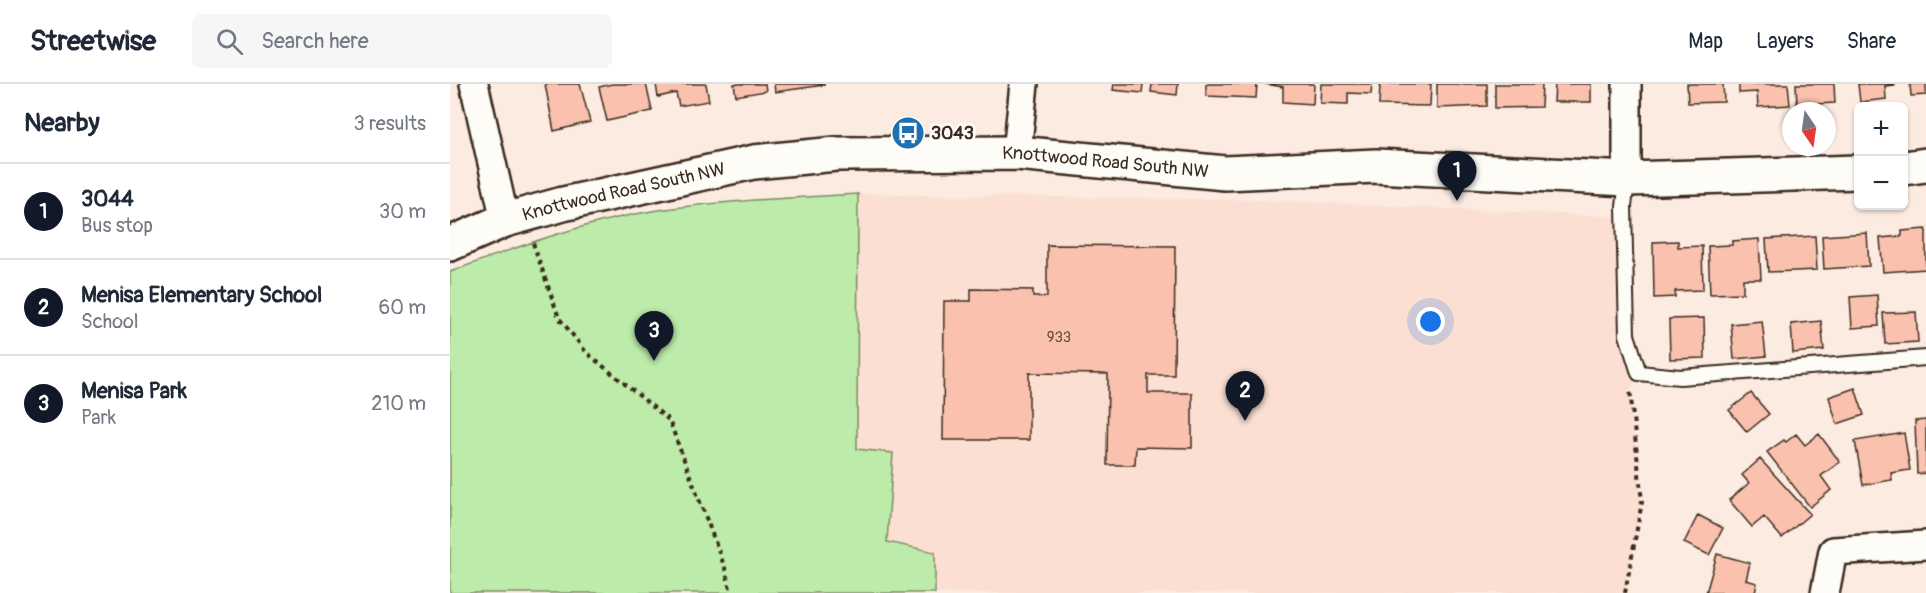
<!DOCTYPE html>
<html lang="en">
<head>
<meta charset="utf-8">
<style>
  :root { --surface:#fff; --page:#f6f6f7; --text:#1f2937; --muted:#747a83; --line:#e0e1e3; --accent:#111827 }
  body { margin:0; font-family:Pangolin,sans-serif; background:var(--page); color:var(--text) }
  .controls { position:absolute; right:18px; top:18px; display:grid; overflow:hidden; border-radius:9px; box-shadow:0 2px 4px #0004 }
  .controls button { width:54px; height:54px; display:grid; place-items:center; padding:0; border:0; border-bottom:2px solid var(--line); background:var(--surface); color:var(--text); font:30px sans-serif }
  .compass { position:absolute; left:1332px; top:18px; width:54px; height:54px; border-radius:50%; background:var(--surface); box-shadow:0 2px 4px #0004; rotate:167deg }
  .you { position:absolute; left:981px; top:238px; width:21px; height:21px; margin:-15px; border:4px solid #fff; border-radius:50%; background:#1a73e8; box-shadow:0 0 0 9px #1a73e833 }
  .badge { display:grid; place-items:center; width:39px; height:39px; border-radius:50%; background:var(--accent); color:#fff; font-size:20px; font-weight:700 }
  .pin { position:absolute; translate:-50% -50px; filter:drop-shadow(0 2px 3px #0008) }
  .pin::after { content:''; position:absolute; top:32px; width:21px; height:18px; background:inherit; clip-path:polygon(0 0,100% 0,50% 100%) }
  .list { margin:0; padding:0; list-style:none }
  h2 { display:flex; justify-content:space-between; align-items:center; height:78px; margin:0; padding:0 24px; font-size:26px }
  h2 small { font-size:20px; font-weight:400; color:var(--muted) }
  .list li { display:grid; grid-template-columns:39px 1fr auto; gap:18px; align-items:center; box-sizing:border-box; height:96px; padding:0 24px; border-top:2px solid var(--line) }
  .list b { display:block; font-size:22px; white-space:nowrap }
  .list p { margin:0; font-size:20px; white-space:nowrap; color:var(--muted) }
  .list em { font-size:20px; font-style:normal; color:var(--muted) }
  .icon { flex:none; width:33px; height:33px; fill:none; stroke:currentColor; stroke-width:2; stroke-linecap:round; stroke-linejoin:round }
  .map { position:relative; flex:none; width:1476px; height:509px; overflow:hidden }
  header { display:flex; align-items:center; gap:36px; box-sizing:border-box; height:84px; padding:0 30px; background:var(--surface); border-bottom:2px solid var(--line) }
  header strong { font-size:28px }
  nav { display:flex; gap:33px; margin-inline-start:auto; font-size:21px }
  .search { width:420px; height:54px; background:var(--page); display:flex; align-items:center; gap:15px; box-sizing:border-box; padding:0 21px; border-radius:9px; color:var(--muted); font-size:22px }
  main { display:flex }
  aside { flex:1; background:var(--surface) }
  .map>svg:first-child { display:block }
</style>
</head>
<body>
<header>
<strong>Streetwise</strong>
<div class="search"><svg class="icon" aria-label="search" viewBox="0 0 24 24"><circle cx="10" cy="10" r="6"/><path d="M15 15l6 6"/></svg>Search here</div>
<nav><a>Map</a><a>Layers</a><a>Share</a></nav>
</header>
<main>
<aside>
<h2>Nearby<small>3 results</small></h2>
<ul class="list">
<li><span class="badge">1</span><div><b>3044</b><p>Bus stop</p></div><em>30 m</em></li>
<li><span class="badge">2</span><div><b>Menisa Elementary School</b><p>School</p></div><em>60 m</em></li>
<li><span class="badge">3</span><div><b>Menisa Park</b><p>Park</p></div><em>210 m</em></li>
</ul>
</aside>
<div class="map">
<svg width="1476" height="509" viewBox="0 0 1476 509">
  <rect width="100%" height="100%" fill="#fcebe1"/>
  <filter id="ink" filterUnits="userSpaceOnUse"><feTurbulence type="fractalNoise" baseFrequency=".0167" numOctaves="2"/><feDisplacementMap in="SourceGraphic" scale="12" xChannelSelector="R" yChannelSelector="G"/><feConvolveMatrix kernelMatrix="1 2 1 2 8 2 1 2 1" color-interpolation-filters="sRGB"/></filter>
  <g filter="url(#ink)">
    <path fill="#fbdfd2" d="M408 110 810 116 1175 133 1177 251 1189 289 1179 308 1192 418 1175 509H485V468L437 459 443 369 407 366Z"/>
    <path fill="#bdeba9" stroke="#7c8a64" stroke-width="1.5" d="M408 110 407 365 443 369 437 458 485 468V509H0V188C69 162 142 135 216 125 279 116 344 114 408 110Z"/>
    <path fill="#fac2ae" stroke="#3b2a1e" stroke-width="1.5" d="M95 0H130L140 38 104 47Z
      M162 0H196L202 27 157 37 149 3Z
      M206 0H256L259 17 229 22 226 9 208 13Z
      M284 0H315L316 7 286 12Z
      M324 0H374V1L325 8Z
      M664 0H693L692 9 663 6Z
      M702 0H728L727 11 701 8Z
      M756 0H807L806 14 756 12Z
      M815 0H864L863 20 833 18V3Z
      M871 0H922L921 10 898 9V20L870 19Z
      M930 0H981L980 22 929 21Z
      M987 0H1037V22L987 24Z
      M1045 0H1092L1091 23 1045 24Z
      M1105 0H1141V18H1104Z
      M1237 0H1273L1274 18 1238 19Z
      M1289 0H1338L1340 21 1308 23 1307 8 1289 9Z
      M1346 0H1384L1385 19 1347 21Z
      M1408 0H1445V1L1435 2 1436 15 1410 18Z
      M1460 0H1476V11L1461 12Z
      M1476 145V185L1433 188 1430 154 1452 152V147Z
      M1417 149 1419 182 1374 185 1372 152Z
      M1365 152 1367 186 1318 188 1316 155Z
      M1309 155 1311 195H1293V209L1260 210 1258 162 1282 161V157Z
      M1228 157V163L1252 162 1253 206 1225 207V213L1204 214 1203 158Z
      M597 161 725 162 724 291H698V309H742V364L686 363 685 381H657L658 290 579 289V356H493L494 217H521V205L583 206V213H597Z
      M1427 211 1429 242 1402 244 1400 213Z
      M1466 228 1468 258 1435 260 1433 229Z
      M1254 234 1255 274 1220 275 1219 235Z
      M1312 237 1316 272 1284 275 1281 240Z
      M1371 237 1374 266 1343 269 1341 240Z
      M1405 304 1414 331 1387 340 1379 313Z
      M1301 309 1319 330 1297 348 1279 326Z
      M1476 336V389L1467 390 1465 337Z
      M1454 349 1460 386 1441 389 1442 396 1413 401 1405 357Z
      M1346 350 1355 361 1369 350 1390 378 1371 392 1381 406 1360 423 1317 368 1334 356 1336 358Z
      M1310 375 1360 430 1332 454 1314 433 1302 443 1279 416 1299 399 1292 391Z
      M1248 431 1273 444 1259 471 1234 459Z
      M1267 470 1300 479 1296 496 1307 499 1305 509H1256Z"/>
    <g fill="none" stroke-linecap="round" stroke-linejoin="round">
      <defs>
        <path id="lane" d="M1177 95 1174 123 1177 251 1189 289 1230 293 1476 274"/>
        <path id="street" d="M24 0 55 136
          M567 69 574 0
          M1177 95V0
          M1375 509 1383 467 1476 461"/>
        <g id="secondary">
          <path d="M1454 84 1476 81"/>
          <path id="s1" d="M0 160 55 136 113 120 304 78 386 70 567 69 775 89 926 82 1177 95 1408 88"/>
        </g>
      </defs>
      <use href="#lane" stroke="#3b2a1e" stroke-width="18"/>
      <use href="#street" stroke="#3b2a1e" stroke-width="32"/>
      <use href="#secondary" stroke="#3b2a1e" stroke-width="38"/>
      <path stroke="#3b2a1e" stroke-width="4" stroke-dasharray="4.5 4.5" stroke-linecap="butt" d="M83 159 109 234 137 269 219 336 275 484 281 509
        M1175 509 1192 418 1180 305"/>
      <use href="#lane" stroke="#fdfcf7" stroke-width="14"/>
      <use href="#street" stroke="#fdfcf7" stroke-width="27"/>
      <use href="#secondary" stroke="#fdfcf7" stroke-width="33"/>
    </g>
  </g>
  <defs>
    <symbol id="bus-disc" viewBox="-11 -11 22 22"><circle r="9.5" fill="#1f6fb2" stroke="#fdfcf7"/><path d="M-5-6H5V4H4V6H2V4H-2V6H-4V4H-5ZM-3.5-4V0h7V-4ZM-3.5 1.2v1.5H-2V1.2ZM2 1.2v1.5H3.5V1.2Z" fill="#fff"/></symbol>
  </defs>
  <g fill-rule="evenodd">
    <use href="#bus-disc" x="439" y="30" width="38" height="38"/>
  </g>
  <g text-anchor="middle" stroke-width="5" stroke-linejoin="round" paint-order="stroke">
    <g font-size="15" fill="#6b5042">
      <text x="609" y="258">933</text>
    </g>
    <g font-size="18" font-weight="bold" fill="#3b2a1e" stroke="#fdfcf7" text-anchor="start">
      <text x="481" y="55">3043</text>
    </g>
    <g font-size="18" fill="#3b2a1e" stroke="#fdfcf7">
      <text dy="6" stroke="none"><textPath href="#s1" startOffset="668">Knottwood Road South NW</textPath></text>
      <text dy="6" stroke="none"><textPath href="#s1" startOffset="182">Knottwood Road South NW</textPath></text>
    </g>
  </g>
</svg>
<div class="controls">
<button>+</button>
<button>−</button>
</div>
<svg class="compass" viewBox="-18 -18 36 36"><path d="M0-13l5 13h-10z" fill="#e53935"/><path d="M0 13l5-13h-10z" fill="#747a83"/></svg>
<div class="you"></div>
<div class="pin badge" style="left:1007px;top:117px">1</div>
<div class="pin badge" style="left:795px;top:337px">2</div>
<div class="pin badge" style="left:204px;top:277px">3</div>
</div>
</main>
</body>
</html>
